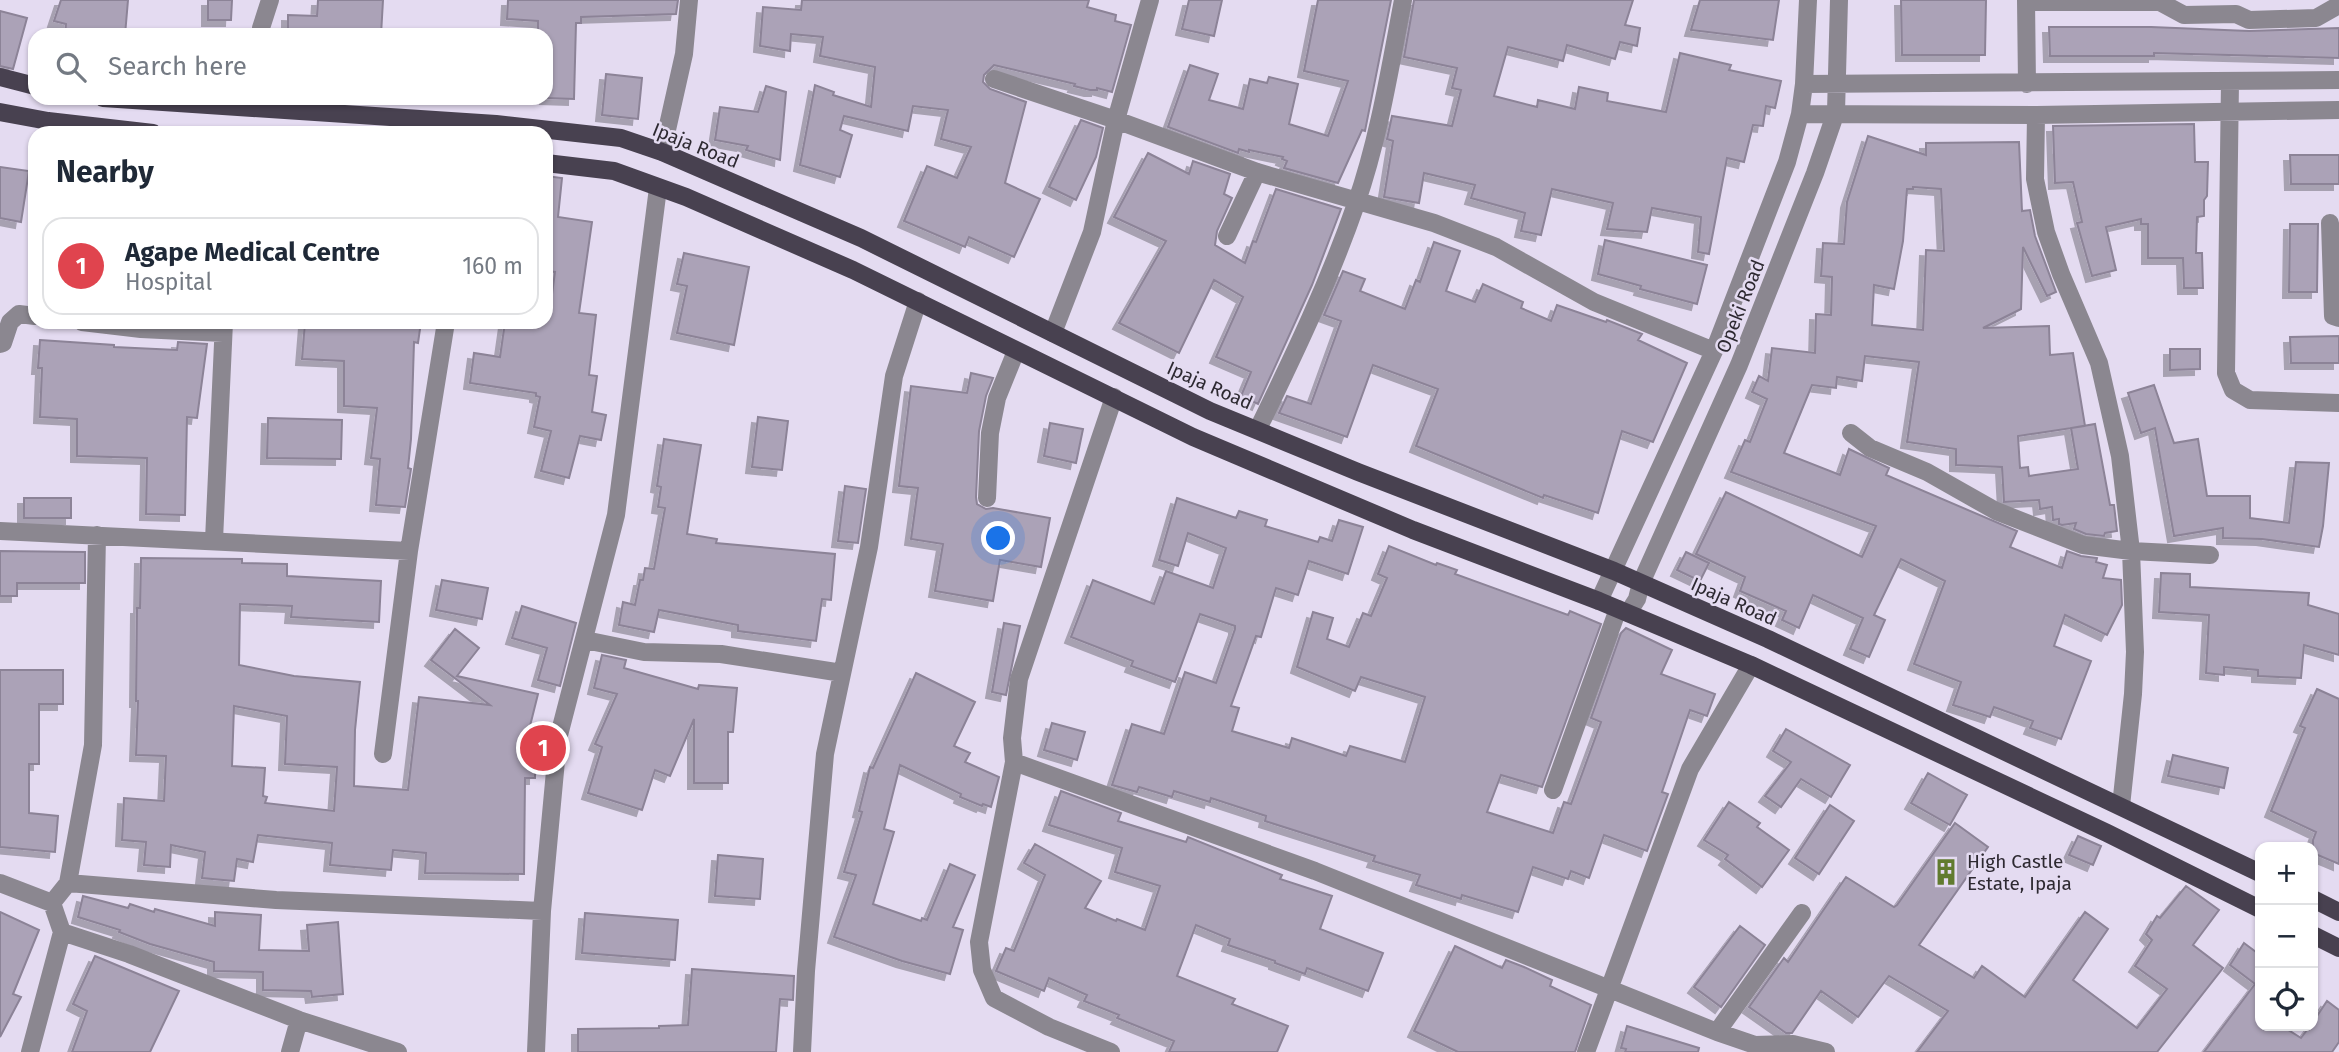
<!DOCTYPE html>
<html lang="en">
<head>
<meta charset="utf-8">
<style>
  :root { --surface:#fff; --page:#f2f2f3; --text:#1f2937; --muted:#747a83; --line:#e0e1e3; --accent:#0f766e }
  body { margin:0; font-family:"Fira Sans",sans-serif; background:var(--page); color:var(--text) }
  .controls { position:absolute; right:21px; bottom:21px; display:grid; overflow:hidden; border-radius:14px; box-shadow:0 2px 5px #0004 }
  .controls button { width:63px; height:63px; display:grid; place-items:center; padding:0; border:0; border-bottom:2px solid var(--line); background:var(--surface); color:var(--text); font:35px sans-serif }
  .you { position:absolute; left:999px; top:539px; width:24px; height:24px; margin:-18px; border:5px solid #fff; border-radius:50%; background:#1a73e8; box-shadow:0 0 0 10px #1a73e833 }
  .badge { display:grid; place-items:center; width:46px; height:46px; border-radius:50%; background:var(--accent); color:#fff; font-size:23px; font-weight:700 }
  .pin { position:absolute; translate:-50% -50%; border:4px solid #fff; box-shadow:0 2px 7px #0006 }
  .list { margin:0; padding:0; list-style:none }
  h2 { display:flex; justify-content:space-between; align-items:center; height:91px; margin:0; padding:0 28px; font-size:30px }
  h2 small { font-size:23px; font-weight:400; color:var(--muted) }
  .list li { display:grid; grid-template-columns:46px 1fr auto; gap:21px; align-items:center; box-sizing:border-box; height:98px; margin:0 14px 14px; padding:0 14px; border:2px solid var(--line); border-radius:21px }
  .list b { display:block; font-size:26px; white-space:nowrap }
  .list p { margin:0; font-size:23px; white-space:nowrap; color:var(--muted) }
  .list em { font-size:23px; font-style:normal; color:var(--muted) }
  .icon { flex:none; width:38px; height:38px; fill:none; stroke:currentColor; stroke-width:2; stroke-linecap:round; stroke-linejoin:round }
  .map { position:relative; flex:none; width:2339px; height:1052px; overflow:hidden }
  .search { position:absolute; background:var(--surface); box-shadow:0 2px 5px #0004; left:28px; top:28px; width:525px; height:77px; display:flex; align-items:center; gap:18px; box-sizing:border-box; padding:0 24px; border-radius:21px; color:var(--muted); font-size:26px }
  .panel { position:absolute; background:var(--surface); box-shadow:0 2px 5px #0004; left:28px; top:126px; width:525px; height:203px; border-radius:21px }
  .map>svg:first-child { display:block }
</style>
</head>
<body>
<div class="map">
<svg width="2339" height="1052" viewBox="0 0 2339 1052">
  <defs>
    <filter id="shadow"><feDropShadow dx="-6" dy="6" stdDeviation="0" flood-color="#0004"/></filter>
  </defs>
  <rect width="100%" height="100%" fill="#e4dbf1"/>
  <path fill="#aba2b7" stroke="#8c8397" stroke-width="2" fill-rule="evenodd" filter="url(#shadow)" d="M61 0H128L125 35H65L66 24 54 21Z
    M208 0H232L231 20H208Z
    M318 0H383L381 35H288V15L317 16Z
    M508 0H678L676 14 581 17V23H576L574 99 546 98V35H538V21L507 19Z
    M802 0H1089L1087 7 1116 15 1115 21 1131 25 1112 92 1097 88V90H1090L1074 86 1075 84 994 65 984 75 983 82 990 89 1026 102 1005 183 1040 199 1014 257 969 237 965 247 904 221 927 166 957 178 971 147 941 139 948 110 913 106 908 131 844 116 840 130 852 135 840 177 800 165 815 85 834 92 833 95 871 107 875 67 820 56 823 37 791 34 790 51 760 46 763 7 801 10Z
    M1189 0H1222L1214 36 1182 29Z
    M1318 0H1391L1365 131 1362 130 1338 183 1284 168 1287 161 1282 159 1283 157 1249 150V152L1239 149 1238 153 1168 127 1190 65 1218 74 1209 100 1243 109 1250 79 1267 83 1269 77 1298 84 1289 124 1328 136 1348 81 1304 71Z
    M1414 0H1633L1625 25 1640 28 1637 46 1620 42 1615 59 1567 45 1563 61 1508 47 1494 96 1537 107 1538 100 1575 109 1579 87 1608 93 1607 101 1666 112 1680 53 1731 65 1729 70 1781 81 1775 108 1766 106 1763 126 1753 125 1744 162 1727 158 1709 254 1698 252 1701 217 1652 208 1647 232 1607 229 1613 203 1552 189 1541 235 1521 231 1525 213 1471 198 1475 185 1424 173 1419 203 1384 197 1393 141 1387 139 1392 116 1452 126 1461 90 1452 88 1457 68 1404 57Z
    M1700 0H1779L1773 40 1691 30Z
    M1901 0H1986L1985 55H1902Z
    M0 11 27 18 13 69 0 66Z
    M2049 27H2151L2249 31 2339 28V58L2154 53V56H2050Z
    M606 74 642 78 638 119 602 115Z
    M766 86 786 92 780 160 746 150 748 146 715 140 720 107 758 112Z
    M1081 120 1103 128 1096 157 1076 200 1049 187Z
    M2194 124 2195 162H2208L2207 196 2204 200V216L2197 217 2196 253H2202L2203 288H2184L2183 258H2148V224H2141V219L2106 227 2116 270 2092 276 2077 223 2082 222 2073 182 2055 183 2053 126Z
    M1868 136 1926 155V143L2019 142 2022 211 2030 210 2035 236 2056 292 2047 296 2023 247 2021 309 1983 328 2049 326 2050 355 2073 353 2085 426 2018 436 2020 468 2028 467 2029 476 2078 469 2071 428 2095 424 2110 505H2114L2117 531 2105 533 2104 536 2086 534 2074 529 2076 523 2062 525 2059 524V519L2053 520 2052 507 2040 509 2039 500 2004 502 2002 467 1956 465V449L1907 442 1919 362 1865 356 1862 381 1837 377 1836 388 1812 385 1784 453 1840 475 1849 449 1889 468 1886 475 2017 531 2010 547 2062 568 2067 551 2081 556 2097 558 2096 562 2107 565 2103 578 2121 580 2122 605 2107 635 2065 615 2054 646 2091 661 2061 739 2030 728 2033 721 1994 707 1990 717 1953 705 1961 682 1914 664 1945 581 1901 559 1874 615 1885 620 1869 657 1850 649 1863 618 1813 595 1799 628 1782 620 1786 611 1740 591 1745 577 1696 554 1726 492 1862 557 1876 526 1731 472 1745 440 1750 442 1767 399 1752 392 1759 376 1768 381 1772 348 1815 353 1816 314 1831 315 1832 277 1821 276 1823 243 1844 244 1847 202ZM1913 187 1941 189 1944 251 1926 250 1923 330 1872 325 1874 285 1894 289 1903 241 1907 189H1913Z
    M1148 153 1189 174 1193 161 1230 174 1224 194 1232 198 1217 231 1215 245 1245 263 1253 241 1256 242 1276 189 1341 209 1312 285 1258 404 1241 396 1251 372 1216 357 1243 297 1214 280 1179 353 1119 323 1166 241 1114 217Z
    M2290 155H2339V184H2291Z
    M0 167 29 171 21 222 0 218Z
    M546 176 562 178 558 217 592 222 579 313 596 315 589 375 597 376 592 412 606 415 601 440 580 436 569 478 541 471 551 431 534 427 540 397 536 396V393L470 383 474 353 500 357 505 322H546V308L550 309 555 272 546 271Z
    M2290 224H2318L2317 292H2289Z
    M1605 240 1707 265 1697 304 1640 289 1641 286 1598 274Z
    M1434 242 1460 251 1446 291 1475 302 1483 284 1523 302 1521 308 1551 321 1557 305 1606 322 1607 320 1642 334 1638 340 1687 363 1653 442 1622 431 1598 513 1544 495 1543 498 1416 446 1438 389 1373 365 1347 437 1279 413 1287 396 1311 404 1341 321 1324 315 1343 271 1365 279 1360 291 1405 309 1416 280 1420 282Z
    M684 253 749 267 734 345 677 333 687 286 677 284Z
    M305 322H421L418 343 414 342 411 439 408 468 411 469 405 507 376 505 380 459 371 458 377 408 344 406V361L302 359Z
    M2339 336V363H2291L2290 337Z
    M40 340 114 345V347L177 350 178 342 207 344 197 418 187 417 185 515 146 514 147 458 77 456V419L40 417 42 368H38Z
    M2170 349H2200V369L2170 370Z
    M971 373 993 378 986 396 979 431 976 497 977 504 986 509 993 508 1050 518 1041 567 1000 560 993 601 935 591 943 544 911 539 918 488 899 486 911 386 967 393Z
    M2154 385 2174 443 2198 439 2207 496H2250V518L2289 523 2296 462 2329 463 2323 526 2319 547 2262 539 2223 538V528L2174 536 2155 428 2141 433 2128 393Z
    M758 417 788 421 782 470 752 467Z
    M268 418 342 420 341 459 267 458Z
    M1050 423 1083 429 1076 463 1044 456Z
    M664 439 701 445 687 534 717 539 716 543 835 554 831 600 822 599 816 641 738 631V625L659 610 654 632 619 625 623 602 635 605 640 580H643L645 568 654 569 665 508 658 507 661 487 657 486Z
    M845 486 866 489 858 543 838 541Z
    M24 498H71V518H24Z
    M1177 498 1236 518 1239 511 1267 520 1265 526 1318 542 1320 537 1332 541 1339 520 1363 527 1348 574 1309 561 1298 595 1276 588 1261 637 1256 636 1231 706 1239 708 1232 731 1289 748 1292 738 1346 756 1350 746 1405 762 1425 697 1361 677 1355 691 1297 667 1313 612 1333 618 1327 639 1349 647 1363 613 1371 616 1387 578 1378 574 1389 546 1436 565 1437 563 1457 570 1455 574 1568 615 1570 611 1601 624 1542 787 1501 775 1487 812 1553 833 1564 802 1571 804 1601 722 1591 718 1621 633 1626 628 1672 650 1661 674 1715 694 1707 716 1690 710 1662 792 1668 794 1647 851 1604 835 1589 878 1571 871 1568 879 1533 867 1518 912 1462 895 1461 899 1416 885 1420 875 1373 861 1375 856 1265 821 1266 816 1211 798 1210 802 1174 791 1172 797 1139 787 1137 792 1112 785 1132 724 1164 734 1185 672 1216 683 1235 629V626L1200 614 1175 682 1131 666 1133 661 1071 637 1093 580 1154 604 1166 571 1213 588 1226 548 1188 533 1178 566 1159 560Z
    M0 551 85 552V583H17V596H0Z
    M1686 552 1709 563 1700 581 1677 570Z
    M141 558 242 559V563L287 564V576L381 581 379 622 291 617 292 606 240 604 239 665 294 676 360 682 355 730 354 786 408 790 419 697 490 705 431 660 455 629 479 648 457 676 538 694 530 726H536L535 778H525L524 874 425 873 426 853 393 850 391 870 330 865 332 843 258 835 253 862 237 859 234 881 202 878 205 852 171 845 170 867 144 865 146 842 122 840 124 798 164 801 166 756 136 755 138 701H136L137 608H140ZM234 706 287 716 285 764 337 767 334 811 265 803 267 797 263 796 265 768 232 766Z
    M2161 573 2190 574V587L2309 593 2308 605 2339 614V655L2304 645 2301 678 2258 676V670L2224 667V675L2206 673 2209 615 2159 612Z
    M442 580 488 588 482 619 436 610Z
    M522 606 576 623 560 686 538 680 547 648 512 638Z
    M1004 623 1020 626 1006 695 992 692Z
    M602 655 626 660 624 668 698 689 699 685 737 688 733 732H728V783H694V719L670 776 655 770 642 810 588 793 602 747 595 744 617 694 594 688Z
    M0 670H63V704H39V764H29V813L58 816 55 852 0 847Z
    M916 673 975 702 954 746 970 753 965 762 999 777 991 807 983 804 982 806 960 797 961 794 900 765 884 829 894 832 873 904 921 921 922 918 927 920 950 864 975 875 953 927 963 930 950 974 902 961 834 937 856 875 844 872 862 812 859 811 870 767 873 768Z
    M2317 689 2339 699V864L2313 853V840L2316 832 2271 811 2305 728 2300 726Z
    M1052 723 1085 732 1077 760 1044 750Z
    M1786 729 1850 765 1831 797 1801 779 1781 807 1765 796 1791 762 1773 751Z
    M2173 755 2228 768 2224 788 2168 776Z
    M1928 773 1967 795 1950 825 1911 803Z
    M1061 791 1121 813 1118 821 1186 842 1188 837 1282 875 1280 879 1332 896 1320 929 1383 953 1368 991 1307 968 1305 974 1275 963V961L1228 945 1230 939 1196 925 1177 976 1235 999 1232 1004 1288 1026 1277 1052H1169L1174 1041 1117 1018 1119 1015 1084 1001 1087 995 1049 978 1044 991 996 971 1006 948 1014 951 1045 875 1024 863 1035 844 1101 881 1085 908 1116 921 1117 919 1145 930 1160 886 1115 872 1122 848 1049 825Z
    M1729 802 1760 823 1757 827 1789 850 1762 887 1725 859 1728 855 1704 840Z
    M1830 805 1854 821 1819 874 1795 858Z
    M1955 823 1988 847 1919 945 1974 978 1982 966 2025 997 2085 912 2108 929 2073 980 2137 1028 2167 989 2135 966 2152 940 2146 934 2157 916 2160 918 2186 886 2219 910 2193 945 2223 968 2157 1052H1917L1948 1011 1889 976 1858 1017 1821 991 1792 1033H1786L1749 1007 1784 958 1788 962 1846 877 1894 907 1897 905Z
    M2078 836 2101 846 2093 865 2069 855Z
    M718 855 763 859 760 899 715 896Z
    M83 896 128 908 130 904 154 912 155 909 215 926V912L261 915 259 950 309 951 307 925 338 922 343 994 312 997 311 991 263 990V972L214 971V962L150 944 119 932 120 930 78 917Z
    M0 912 39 930 13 994 21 997 0 1037Z
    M585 913 678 920 675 960 582 953Z
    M1740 926 1765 945 1721 1007 1694 987Z
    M2244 943 2260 955V1026H2282L2301 1038 2310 1026H2313V1022L2327 1001 2339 1010V1042L2332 1052H2204L2255 984 2230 965Z
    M1455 946 1502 968 1506 960 1524 967 1552 980 1550 986 1591 1005 1575 1052H1458L1414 1031Z
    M95 956 179 991 150 1052H72L87 1011 73 1004Z
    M692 969 794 976 793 1000 780 999 776 1052H578V1029L659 1028V1026L688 1025Z
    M1627 1026 1699 1048 1698 1052H1625L1626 1049 1621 1048Z"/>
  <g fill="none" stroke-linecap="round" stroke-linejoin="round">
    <path stroke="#8b8790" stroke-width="18" d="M2026 0 2027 84
      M2027 2H2160L2184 15 2236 14 2249 20 2316 18 2339 5
      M261 35V28L270 0
      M994 79 1116 120 1257 172 1434 223 1496 247 1594 302 1714 351
      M2230 82 2226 373 2233 390 2250 400 2339 403
      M1804 84 2339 80
      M1800 114 2036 115 2339 110
      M2036 115 2035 179 2046 232 2061 274 2099 363 2120 456 2131 551 2135 652 2133 694 2121 806
      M662 152 684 54 689 0
      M2330 223 2333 316 2339 318
      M1227 236 1257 172
      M82 322 141 329 223 333
      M1053 333 1092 232 1116 120 1150 0
      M0 344 3 343 10 322 19 314 35 316
      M1258 429C1294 355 1329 282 1356 204 1379 138 1390 68 1403 0
      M1851 433 1870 448 1927 472 1996 511 2083 545 2131 551 2210 555
      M987 498 990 433 997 398 1016 351
      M0 531 409 551
      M214 540 224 322
      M1599 601 1714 351 1787 162 1800 114 1804 84 1808 0
      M1628 613 1637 599 1641 583 1739 365 1815 173 1836 112 1839 0
      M585 640 644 652 721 654 842 673
      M383 754 409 551 446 322
      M1014 762 1315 871 1717 1032 1755 1045 1793 1044 1826 1052
      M1553 790 1618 609
      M0 883 52 903 62 932 129 954 299 1020 398 1052
      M68 883 93 745 97 535
      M52 903 68 883 276 900 542 911
      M1717 1032 1802 913
      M30 1052 62 932
      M290 1052 299 1020
      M536 1052 542 911 558 739 616 515 658 188
      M802 1052 806 971 825 754 869 547 894 376 918 301
      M1111 1052 1049 1027 994 998 982 970 979 942 1014 762 1012 738 1019 679 1114 397
      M1586 1052 1690 769 1751 665"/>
    <path stroke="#484150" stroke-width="18" d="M0 77 35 86
      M103 98 496 124 621 138 662 152 861 238 1210 411 1358 472 1614 571 1768 639 2260 873
      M0 112 48 121 153 133
      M546 163 614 171 686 197 853 270 1193 437 1413 530 1599 601 1751 665 2107 833 2260 909
      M2313 899 2339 912
      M2313 935 2339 948"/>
  </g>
  <defs>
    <symbol id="building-bare" viewBox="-9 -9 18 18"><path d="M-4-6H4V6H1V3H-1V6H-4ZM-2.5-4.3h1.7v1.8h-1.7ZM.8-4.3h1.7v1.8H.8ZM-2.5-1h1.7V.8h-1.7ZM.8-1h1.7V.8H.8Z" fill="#617b2f" stroke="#e4dbf1" stroke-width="2.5" paint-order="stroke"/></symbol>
  </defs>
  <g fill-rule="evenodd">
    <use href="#building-bare" x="1927" y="853" width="38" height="38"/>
  </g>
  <g text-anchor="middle" stroke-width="5" stroke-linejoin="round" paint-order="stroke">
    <g font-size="19" fill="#2d2931" stroke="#e4dbf1">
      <text transform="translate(696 145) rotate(22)" y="7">Ipaja Road</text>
      <text transform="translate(1740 306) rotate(-68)" y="7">Opeki Road</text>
      <text transform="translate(1210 385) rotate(24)" y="7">Ipaja Road</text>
      <text transform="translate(1734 601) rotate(24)" y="7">Ipaja Road</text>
    </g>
    <g font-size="19" fill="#2d2931" stroke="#e4dbf1" text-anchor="start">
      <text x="1967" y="868">High Castle<tspan x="1967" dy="22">Estate, Ipaja</tspan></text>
    </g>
  </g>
</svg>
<div class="controls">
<button>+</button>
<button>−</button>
<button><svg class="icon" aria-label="locate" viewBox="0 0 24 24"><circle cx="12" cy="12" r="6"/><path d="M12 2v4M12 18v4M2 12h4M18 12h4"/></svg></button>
</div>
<div class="you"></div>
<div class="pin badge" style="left:543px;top:748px;background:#e0444e">1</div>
<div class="search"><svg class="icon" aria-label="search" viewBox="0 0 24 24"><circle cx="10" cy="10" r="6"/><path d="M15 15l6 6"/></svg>Search here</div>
<section class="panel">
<h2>Nearby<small></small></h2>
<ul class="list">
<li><span class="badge" style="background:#e0444e">1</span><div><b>Agape Medical Centre</b><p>Hospital</p></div><em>160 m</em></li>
</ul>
</section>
</div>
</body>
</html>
